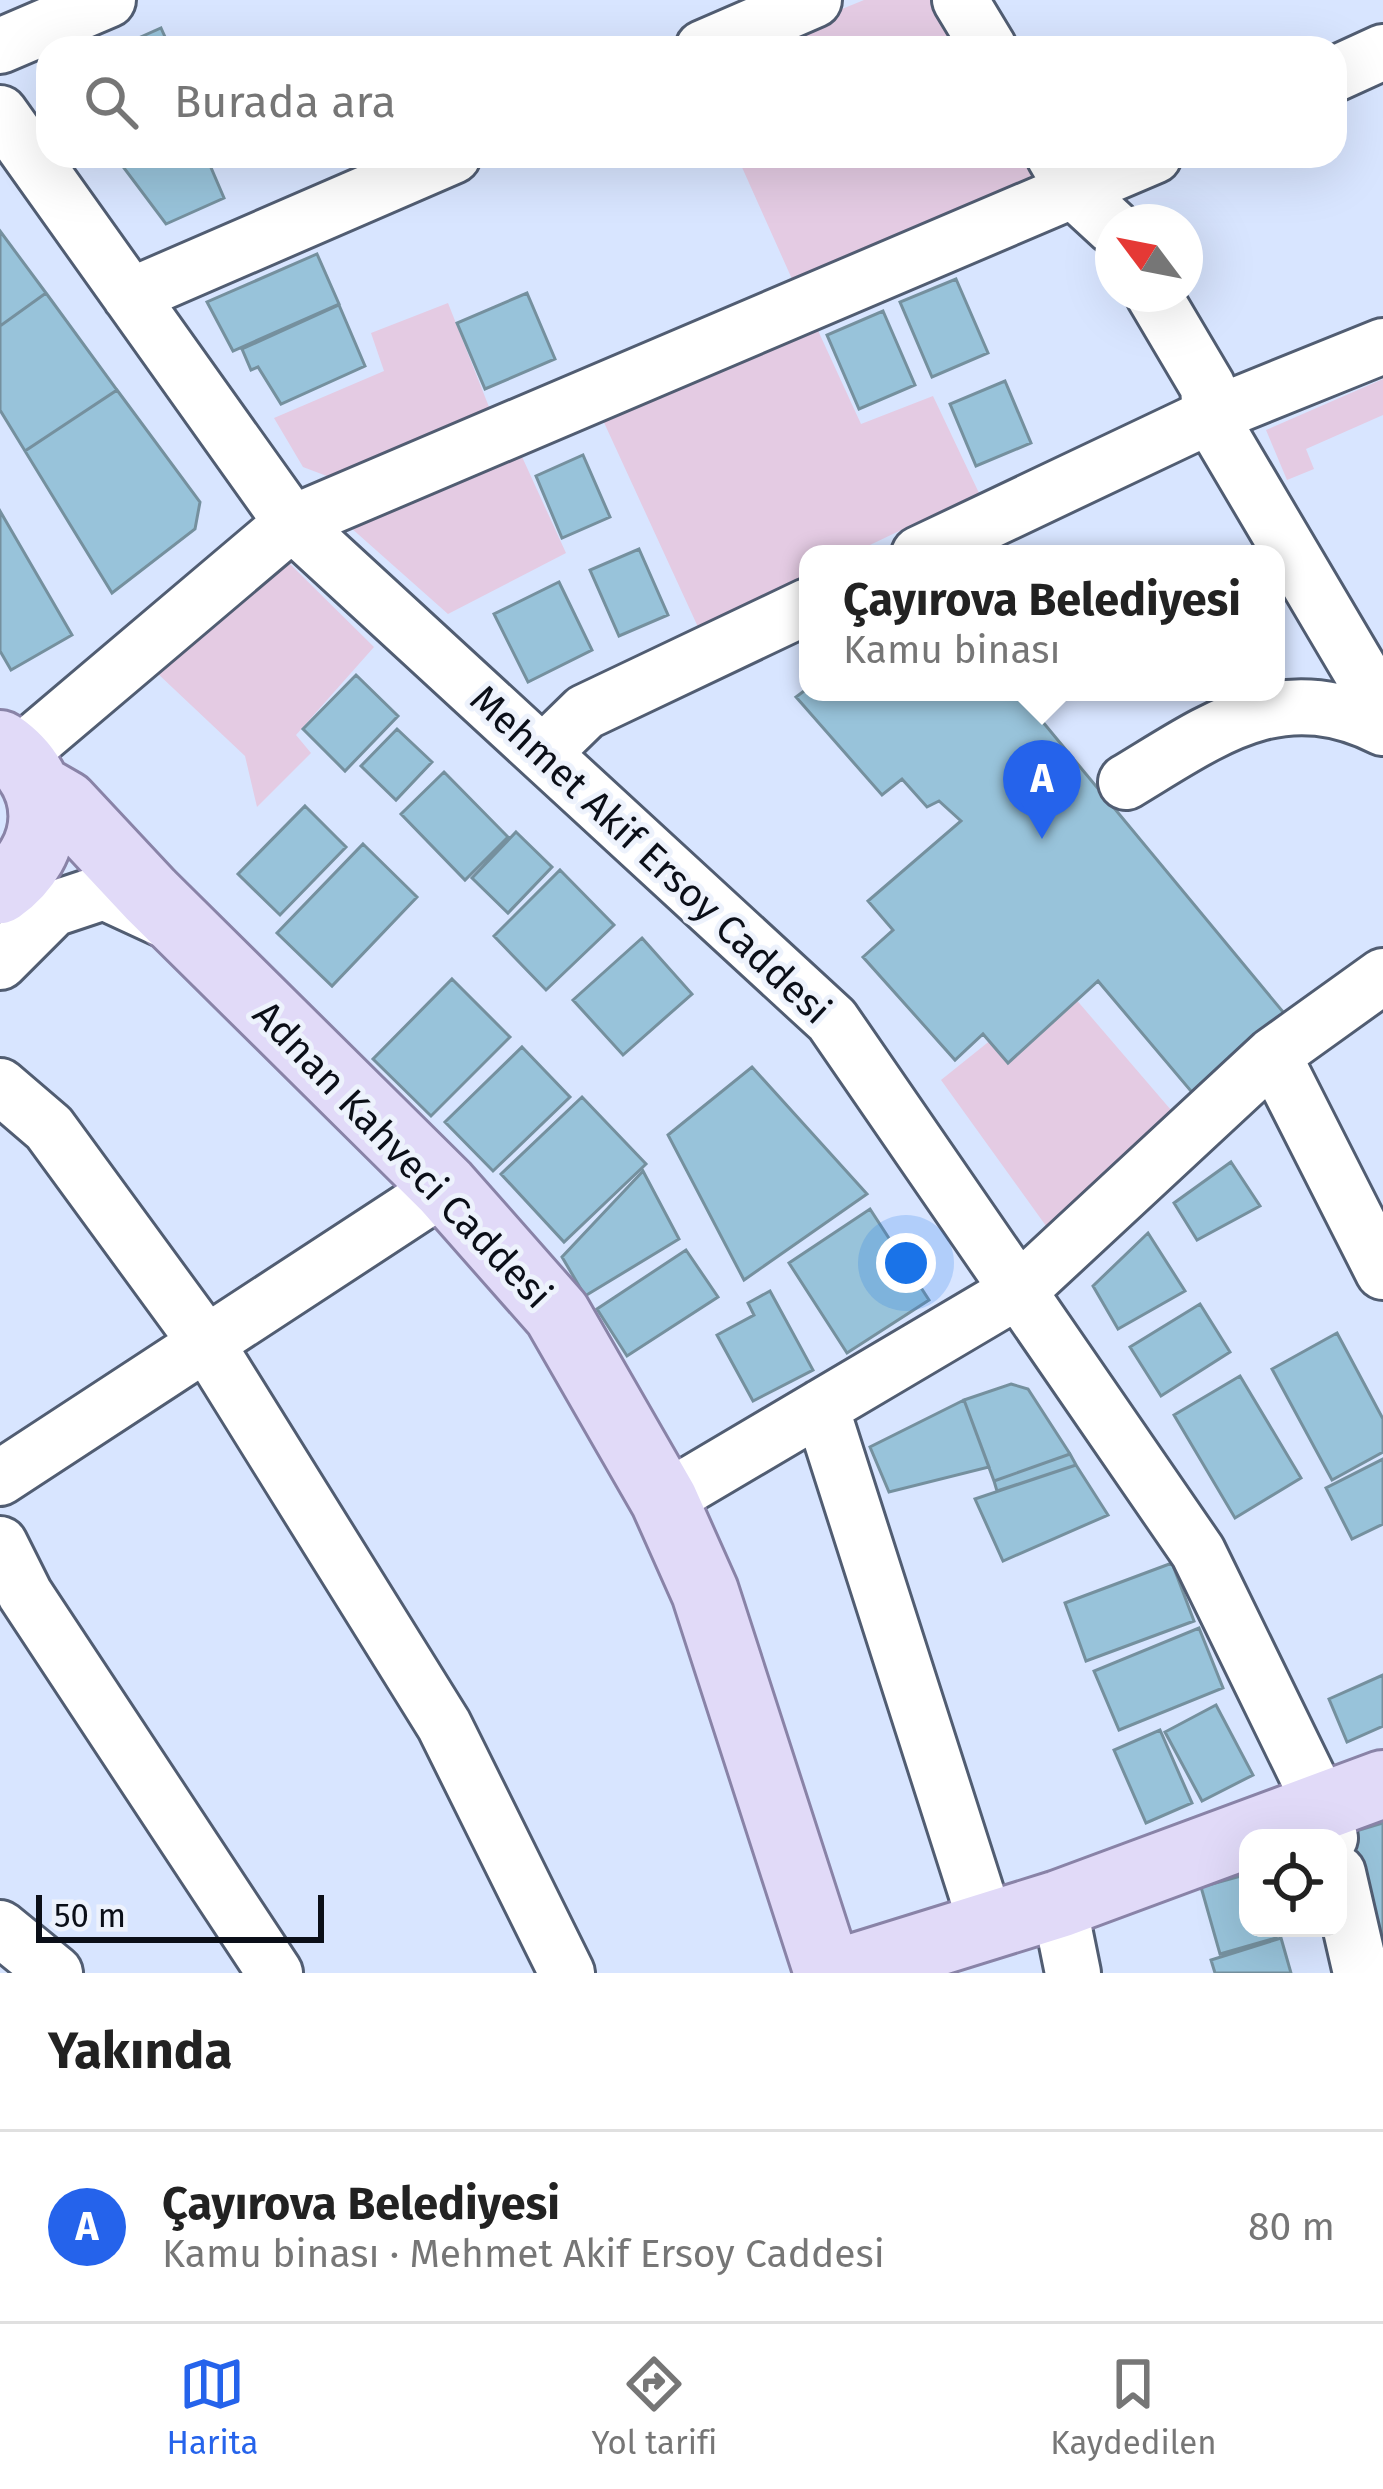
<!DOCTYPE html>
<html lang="tr">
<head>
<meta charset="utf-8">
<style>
  :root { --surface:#fff; --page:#f6f6f6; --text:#222; --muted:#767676; --line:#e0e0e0; --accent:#2563eb }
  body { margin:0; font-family:"Fira Sans",sans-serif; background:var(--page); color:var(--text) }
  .controls { position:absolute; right:36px; bottom:36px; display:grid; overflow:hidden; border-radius:24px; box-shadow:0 12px 48px #0002 }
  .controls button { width:108px; height:108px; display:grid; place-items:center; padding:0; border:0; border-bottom:3px solid var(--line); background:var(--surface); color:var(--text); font:60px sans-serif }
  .compass { position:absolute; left:1095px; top:204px; width:108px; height:108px; border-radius:50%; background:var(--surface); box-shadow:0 12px 48px #0002; rotate:302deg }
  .scale { position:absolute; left:36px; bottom:30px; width:288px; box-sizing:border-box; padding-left:12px; border:6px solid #0b0f18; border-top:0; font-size:33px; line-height:42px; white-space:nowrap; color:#0b0f18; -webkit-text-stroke:9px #edf2fc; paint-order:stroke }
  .you { position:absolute; left:906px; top:1263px; width:42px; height:42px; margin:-30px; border:9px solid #fff; border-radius:50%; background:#1a73e8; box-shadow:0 0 0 18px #1a73e833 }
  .badge { display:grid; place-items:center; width:78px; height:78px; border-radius:50%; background:var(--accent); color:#fff; font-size:39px; font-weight:700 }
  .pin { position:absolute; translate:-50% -99px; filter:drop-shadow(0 3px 6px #0008) }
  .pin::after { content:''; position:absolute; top:63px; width:42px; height:36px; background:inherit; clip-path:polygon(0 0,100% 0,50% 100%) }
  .popup { position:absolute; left:799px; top:545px; width:486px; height:156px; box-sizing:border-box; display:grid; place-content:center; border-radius:24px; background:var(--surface); filter:drop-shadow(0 3px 9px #0005); font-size:39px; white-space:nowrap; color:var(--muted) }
  .popup b { font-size:45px; color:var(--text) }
  .popup::after { content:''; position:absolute; left:50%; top:100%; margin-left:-24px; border:24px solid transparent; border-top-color:var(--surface) }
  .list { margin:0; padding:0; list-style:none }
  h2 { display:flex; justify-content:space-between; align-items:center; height:156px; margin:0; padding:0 48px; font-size:51px }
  h2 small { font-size:39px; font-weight:400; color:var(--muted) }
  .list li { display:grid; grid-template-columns:78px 1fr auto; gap:36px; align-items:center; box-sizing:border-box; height:192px; padding:0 48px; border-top:3px solid var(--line) }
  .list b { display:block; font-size:45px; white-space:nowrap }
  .list p { margin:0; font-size:39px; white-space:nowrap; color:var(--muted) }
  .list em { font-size:39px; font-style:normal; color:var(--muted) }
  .icon { flex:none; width:66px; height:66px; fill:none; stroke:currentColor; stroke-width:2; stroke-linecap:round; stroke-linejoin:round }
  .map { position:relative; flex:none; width:1383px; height:1973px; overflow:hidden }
  .search { position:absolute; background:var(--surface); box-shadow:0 12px 48px #0002; left:36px; right:36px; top:36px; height:132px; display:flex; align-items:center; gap:30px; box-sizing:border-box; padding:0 42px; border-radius:36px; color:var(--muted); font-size:45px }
  .sheet { height:348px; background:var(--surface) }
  nav { display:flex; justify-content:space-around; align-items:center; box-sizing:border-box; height:168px; border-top:3px solid var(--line); background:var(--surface); font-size:33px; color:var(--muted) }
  nav a { display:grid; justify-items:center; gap:6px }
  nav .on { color:var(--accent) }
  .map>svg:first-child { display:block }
</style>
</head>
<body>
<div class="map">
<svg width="1383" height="1973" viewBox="0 0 1383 1973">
  <rect width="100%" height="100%" fill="#d8e5ff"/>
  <path fill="#e4cbe3" d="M864 0H941L971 48H776L771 38Z
    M760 156H1038L1035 183 792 279 741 165Z
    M448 303 491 412 332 478 303 467 274 418 384 371 371 333Z
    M815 324 861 424 933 396 979 493 851 554H808V575L698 627 601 416Z
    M1383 379V415L1306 449 1314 469 1287 480 1266 430Z
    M518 448 566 553 448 614 350 527Z
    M289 563 374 647 296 735 311 753 257 807 245 756 156 672Z
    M1062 983 1177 1117 1054 1237 941 1080Z"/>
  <path fill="#98c3da" stroke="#75909e" stroke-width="3" d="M161 28 170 48H116Z
    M115 156H206L224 198 166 224Z
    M0 231 46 293 0 326Z
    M317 254 339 304 233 351 207 302Z
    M956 279 988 353 932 377 900 302Z
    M46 293 117 390 25 451 0 410V326Z
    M527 293 555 359 485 389 457 323Z
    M339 305 365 366 281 404 258 367 251 370 242 349Z
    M883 311 915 385 859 409 827 335Z
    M1005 381 1031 443 976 466 950 404Z
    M117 390 200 502 195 529 112 593 25 451Z
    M583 455 610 517 562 538 536 476Z
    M0 511 72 635 11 670 0 651Z
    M639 549 668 615 619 636 590 570Z
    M559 582 592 650 528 682 494 614Z
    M356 675 398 716 345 771 303 729Z
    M808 688V692H1018L1293 1024 1201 1103 1098 981 1008 1063 983 1034 955 1060 863 957 893 930 868 901 961 821 939 801 927 807 902 779 882 795 796 697Z
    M397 729 432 762 396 800 361 766Z
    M444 772 508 837 465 880 401 814Z
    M305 806 346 847 280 915 238 874Z
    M516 832 552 867 508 913 472 878Z
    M363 844 417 897 332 986 277 933Z
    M560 870 614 925 546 990 494 936Z
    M642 938 692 994 623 1055 573 1000Z
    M452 979 510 1037 431 1116 373 1059Z
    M522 1047 570 1097 493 1171 445 1122Z
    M752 1067 867 1194 744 1280 668 1135Z
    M582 1097 646 1164 564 1242 501 1174Z
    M1231 1162 1260 1206 1197 1240 1174 1203Z
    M643 1171 679 1239 585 1296 562 1257Z
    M870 1209 929 1300 847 1353 789 1263Z
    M1148 1233 1185 1291 1118 1329 1093 1286Z
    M686 1250 718 1297 627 1356 597 1309Z
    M770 1291 813 1370 753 1401 717 1335 754 1315 748 1303Z
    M1200 1304 1230 1352 1161 1396 1130 1347Z
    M1337 1333 1383 1419V1452L1332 1480 1272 1369Z
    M1240 1376 1301 1478 1235 1518 1174 1415Z
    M1011 1384 1028 1389 1070 1454 994 1481 964 1400Z
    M964 1400 989 1467 889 1492 870 1447Z
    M1070 1454 1076 1465 997 1491 994 1481Z
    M1383 1459V1524L1352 1539 1326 1488Z
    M1076 1465 1108 1515 1003 1561 975 1499Z
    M1172 1563 1194 1621 1086 1661 1065 1603Z
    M1199 1628 1223 1688 1119 1730 1094 1671Z
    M1383 1675V1726L1347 1742 1329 1699Z
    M1216 1705 1253 1775 1202 1801 1165 1732Z
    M1160 1730 1192 1803 1146 1823 1114 1750Z
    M1383 1823V1938L1379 1940 1346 1834Z
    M1248 1874V1928H1273L1276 1938 1220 1954 1201 1887Z
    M1281 1938 1291 1973H1215L1211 1960Z"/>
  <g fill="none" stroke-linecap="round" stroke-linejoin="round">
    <defs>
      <path id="minor" d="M960 0 989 48
        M0 46 108 0
        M703 48 814 0
        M1335 74 1383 52
        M0 113 292 523 832 1020 1198 1552 1322 1806 1330 1838
        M1054 156 1075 192 1113 227
        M1153 294 1208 387 1210 416 1383 709
        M130 296 453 156
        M919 554 1210 416 1383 346
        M544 752 585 712 808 606
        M17 756 292 523 1154 156
        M1126 782C1214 729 1280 677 1383 728
        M0 962 53 909 104 892 169 922
        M1273 1055 1383 1272
        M0 1086 49 1128 207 1344 444 1725 567 1973
        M821 1407 987 1926
        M0 1478 445 1187
        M664 1500 1021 1289 1273 1055 1383 976
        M0 1544 25 1594 275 1973
        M1338 1873 1361 1973
        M1059 1904 1073 1973
        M0 1928 55 1973"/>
      <path id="major" d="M0 744C57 783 56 850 0 890
        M39 789 65 804 150 895 445 1187 557 1314 664 1500 705 1592 828 1973
        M837 1973 1059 1904 1383 1784"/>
    </defs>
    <use href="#minor" stroke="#515d72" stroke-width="60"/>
    <use href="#major" stroke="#8983a7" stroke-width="72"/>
    <use href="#minor" stroke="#fff" stroke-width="54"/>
    <use href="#major" stroke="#e1daf8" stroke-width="66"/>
  </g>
  <g text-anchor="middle" stroke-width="10" stroke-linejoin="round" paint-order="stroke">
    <g font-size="39" fill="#0b0f18" stroke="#edf2fc">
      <text transform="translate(651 854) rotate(43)" y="14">Mehmet Akif Ersoy Caddesi</text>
      <text transform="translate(403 1154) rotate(46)" y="14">Adnan Kahveci Caddesi</text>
    </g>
  </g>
</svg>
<div class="controls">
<button><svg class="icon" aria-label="locate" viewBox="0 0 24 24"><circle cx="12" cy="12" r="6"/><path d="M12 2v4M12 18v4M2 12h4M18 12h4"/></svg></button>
</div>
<svg class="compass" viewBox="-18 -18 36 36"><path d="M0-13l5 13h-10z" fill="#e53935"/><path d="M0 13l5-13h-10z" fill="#767676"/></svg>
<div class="scale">50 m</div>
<div class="you"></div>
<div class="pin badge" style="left:1042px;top:839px">A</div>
<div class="popup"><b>Çayırova Belediyesi</b>Kamu binası</div>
<div class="search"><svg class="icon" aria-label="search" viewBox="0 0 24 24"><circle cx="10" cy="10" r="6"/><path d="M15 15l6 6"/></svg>Burada ara</div>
</div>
<section class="sheet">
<h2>Yakında<small></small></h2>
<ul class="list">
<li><span class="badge">A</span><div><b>Çayırova Belediyesi</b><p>Kamu binası · Mehmet Akif Ersoy Caddesi</p></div><em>80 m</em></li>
</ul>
</section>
<nav>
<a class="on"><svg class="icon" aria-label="map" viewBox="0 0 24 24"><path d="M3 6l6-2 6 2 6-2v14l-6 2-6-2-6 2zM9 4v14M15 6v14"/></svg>Harita</a>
<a><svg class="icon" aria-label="directions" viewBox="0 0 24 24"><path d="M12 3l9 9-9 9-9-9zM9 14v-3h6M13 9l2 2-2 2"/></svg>Yol tarifi</a>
<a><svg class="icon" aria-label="saved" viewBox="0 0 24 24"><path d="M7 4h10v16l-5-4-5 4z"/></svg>Kaydedilen</a>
</nav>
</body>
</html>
